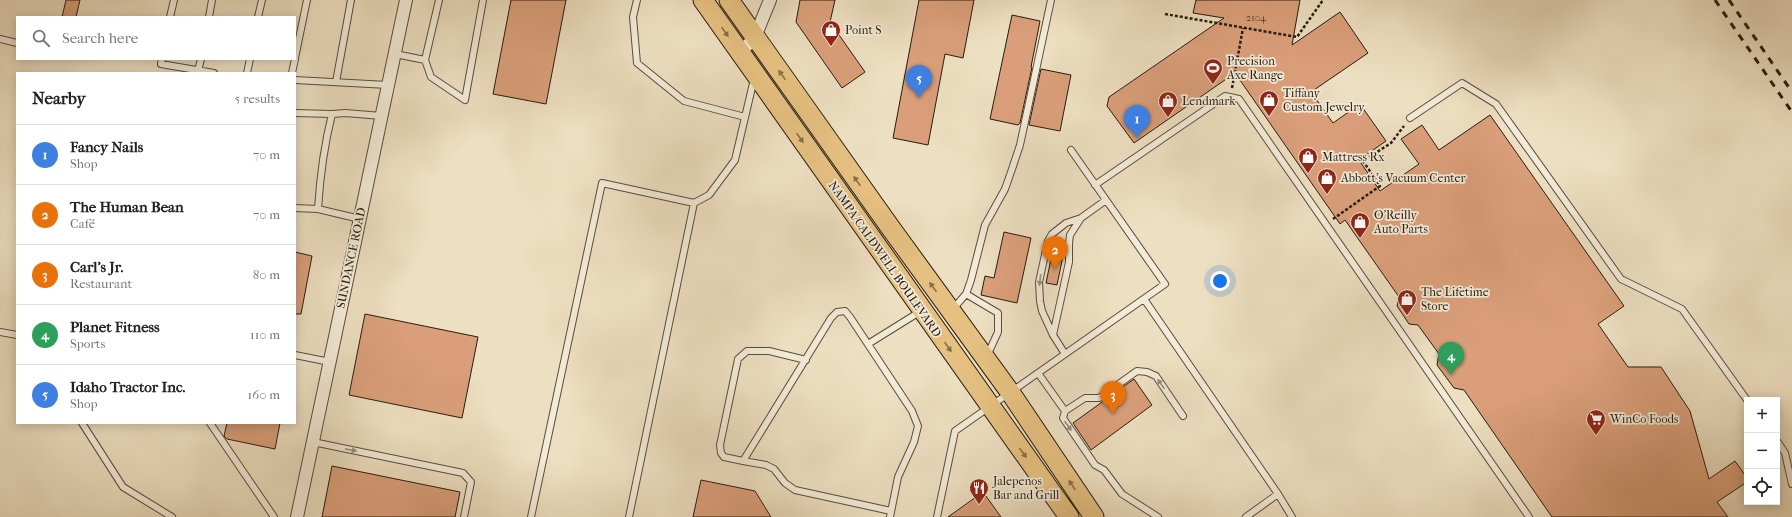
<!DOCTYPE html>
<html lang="en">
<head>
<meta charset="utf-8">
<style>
  :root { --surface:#fff; --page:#f2f2f2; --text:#222; --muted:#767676; --line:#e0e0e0; --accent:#111827 }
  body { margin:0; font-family:"IM FELL French Canon",serif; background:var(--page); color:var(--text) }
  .controls { position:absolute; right:12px; bottom:12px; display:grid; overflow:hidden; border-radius:0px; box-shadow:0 2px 10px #0003 }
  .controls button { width:36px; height:36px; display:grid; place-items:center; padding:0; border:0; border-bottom:1px solid var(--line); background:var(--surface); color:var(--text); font:20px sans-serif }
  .you { position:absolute; left:1220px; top:281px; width:14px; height:14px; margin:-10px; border:3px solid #fff; border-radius:50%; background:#1a73e8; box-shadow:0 0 0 6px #1a73e833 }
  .badge { display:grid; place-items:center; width:26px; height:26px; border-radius:50%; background:var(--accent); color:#fff; font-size:13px; font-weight:700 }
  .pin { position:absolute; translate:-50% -33px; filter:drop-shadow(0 1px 2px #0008) }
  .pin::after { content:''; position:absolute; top:21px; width:14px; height:12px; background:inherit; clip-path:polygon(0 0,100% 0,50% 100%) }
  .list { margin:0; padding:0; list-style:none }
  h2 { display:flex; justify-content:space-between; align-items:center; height:52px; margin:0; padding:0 16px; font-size:17px }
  h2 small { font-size:13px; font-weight:400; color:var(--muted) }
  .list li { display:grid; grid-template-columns:26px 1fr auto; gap:12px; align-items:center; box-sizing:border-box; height:60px; padding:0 16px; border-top:1px solid var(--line) }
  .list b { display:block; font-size:15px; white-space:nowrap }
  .list p { margin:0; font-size:13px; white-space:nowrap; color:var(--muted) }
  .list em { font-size:13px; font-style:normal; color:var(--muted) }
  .icon { flex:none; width:22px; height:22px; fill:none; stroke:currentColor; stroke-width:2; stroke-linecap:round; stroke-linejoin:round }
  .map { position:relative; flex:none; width:1792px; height:517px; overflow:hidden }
  .search { position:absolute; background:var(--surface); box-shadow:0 2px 10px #0003; left:16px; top:16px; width:280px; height:44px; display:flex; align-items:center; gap:10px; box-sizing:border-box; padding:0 14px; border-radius:0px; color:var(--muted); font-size:15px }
  .panel { position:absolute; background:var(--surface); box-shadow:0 2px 10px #0003; left:16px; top:72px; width:280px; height:352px; border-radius:0px }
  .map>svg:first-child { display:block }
</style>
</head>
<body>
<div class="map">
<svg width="1792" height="517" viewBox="0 0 1792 517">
  <rect width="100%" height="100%" fill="#eddfc1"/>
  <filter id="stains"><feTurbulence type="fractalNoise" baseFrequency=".005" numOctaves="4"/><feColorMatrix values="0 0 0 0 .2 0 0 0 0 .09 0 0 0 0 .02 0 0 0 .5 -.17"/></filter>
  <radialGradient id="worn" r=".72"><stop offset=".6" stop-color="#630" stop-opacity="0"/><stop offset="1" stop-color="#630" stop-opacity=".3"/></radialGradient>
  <path fill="#da9f7a" stroke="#261c10" d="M66 0H80L76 17H62Z
    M511 0H566L546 104 493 94Z
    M800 0H835L830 22 865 72 842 88 796 22Z
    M919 0H974L963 58 945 54 928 145 893 138Z
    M1196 0H1300L1292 45 1340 12 1368 53 1311 92 1333 123 1360 104 1386 141 1359 160 1380 191 1419 164 1401 139 1422 125 1439 150 1490 115 1624 306 1598 324 1628 367H1661L1690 411 1709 479 1735 461 1747 478V482L1717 502 1728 517H1552L1464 390 1454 388 1437 365 1439 354 1418 325 1409 324 1397 306 1399 297 1345 220 1340 224 1235 73 1134 143 1107 106 1109 97 1224 18 1193 13Z
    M1012 15 1040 21 1031 67H1032L1020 123 1018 125 990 119Z
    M1041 69 1071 75 1060 131 1029 125Z
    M1004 232 1031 238 1017 303 981 295 985 276 994 278Z
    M295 252 312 256 301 314H295Z
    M1052 254 1063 256 1057 285 1046 283Z
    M365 314 478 337 462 418 349 395Z
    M1134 379 1152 405 1091 450 1073 423Z
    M227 423H280L275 449 227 439 224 436Z
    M332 466 460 492 455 517H322Z
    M701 480 755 491 771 517H693Z
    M983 492 1001 517H948Z"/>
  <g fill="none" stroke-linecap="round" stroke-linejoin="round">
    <defs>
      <path id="service" d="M637 0 633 17 637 63 684 101 745 117
        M170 17 174 0
        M209 17 212 0
        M258 17 262 0
        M0 39 17 43
        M395 54 425 60 431 77 465 100 483 0
        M295 58 307 0
        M162 59 161 64 214 73
        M425 60 439 0
        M198 71 201 59
        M247 73 250 59
        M292 73 295 59
        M295 80 388 85
        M336 82 351 0
        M295 113 332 114
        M1410 118 1462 83 1496 104 1621 279 1682 309 1747 400
        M1095 185 1225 96 1239 99 1529 517
        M694 203 709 195 735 160 754 79
        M295 208 318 209
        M360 219 318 209C320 177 324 146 332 114L345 113 382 116
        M966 294 998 313V332L987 356
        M1144 299 1278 494 1292 517
        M952 310 966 294 971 280 985 225 1005 189 1011 172 1020 145 1051 0
        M0 332 17 335
        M1053 335 1069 262V243L1070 235 1081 218
        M868 344 921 311
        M1065 354 1053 335 1042 311 1040 301 1039 282 1048 241 1052 234 1066 223 1081 218 1106 200
        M295 355 330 362
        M1038 373 1065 411
        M82 423 123 487 172 517
        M210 423 274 517
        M1777 441 1785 453 1792 484
        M313 442 463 473 471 482 464 517
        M743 461 724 457 721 453 720 445 738 359 747 351H769L806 360
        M531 517 602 183 694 203 629 517
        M890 517 898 477 914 442 918 426 912 411 850 317 845 311 837 312 831 318 743 461 766 465 774 469 785 483 795 490 891 511
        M937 517 955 431 1165 284 1071 150
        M1158 517 1122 494 1104 470 1095 465 1063 418 1065 411 1085 398H1099L1137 371 1147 372 1156 376 1183 416
        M1246 517 1278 494"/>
      <path id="minor" d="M740 53 755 37 770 0
        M297 517 406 0"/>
      <path id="primary" d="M703 0 1069 517
        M729 0 890 227 1010 392 1094 517"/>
    </defs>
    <use href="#service" stroke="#584d3c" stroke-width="8"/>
    <use href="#minor" stroke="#584d3c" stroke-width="14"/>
    <use href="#primary" stroke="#261c10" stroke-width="21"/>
    <path stroke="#261c10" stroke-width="2.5" stroke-dasharray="3 2" stroke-linecap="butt" d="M1165 14 1297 37 1323 0
      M1232 88 1243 28
      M1333 219 1380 186 1363 161 1391 143 1404 126"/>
    <use href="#service" stroke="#f3ead7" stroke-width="6"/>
    <use href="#minor" stroke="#f3ead7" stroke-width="12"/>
    <use href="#primary" stroke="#e6c080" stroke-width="19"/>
    <path stroke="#261c10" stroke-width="3" stroke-dasharray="7 7" stroke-linecap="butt" d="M1715 0 1792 112
      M1729 0 1792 92"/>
  </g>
  <defs><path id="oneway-solid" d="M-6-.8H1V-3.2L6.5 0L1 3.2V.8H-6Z"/></defs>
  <g fill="#866e48">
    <use href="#oneway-solid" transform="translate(725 32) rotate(55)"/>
    <use href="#oneway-solid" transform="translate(782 75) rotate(-125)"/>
    <use href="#oneway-solid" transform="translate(800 138) rotate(55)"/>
    <use href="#oneway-solid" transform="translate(857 181) rotate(-125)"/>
    <use href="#oneway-solid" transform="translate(933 287) rotate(-126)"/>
    <use href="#oneway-solid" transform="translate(948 347) rotate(55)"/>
    <use href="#oneway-solid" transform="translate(1023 453) rotate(54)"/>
    <use href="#oneway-solid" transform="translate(1072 485) rotate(-124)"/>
  </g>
  <g fill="#978d7d">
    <use href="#oneway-solid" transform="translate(1040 280) rotate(97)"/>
    <use href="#oneway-solid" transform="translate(1161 384) rotate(-125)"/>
    <use href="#oneway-solid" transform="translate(1068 426) rotate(55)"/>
    <use href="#oneway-solid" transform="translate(351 450) rotate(11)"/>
  </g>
  <defs>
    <symbol id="shop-pin" viewBox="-11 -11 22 30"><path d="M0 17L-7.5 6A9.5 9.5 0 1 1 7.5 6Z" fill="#8f2418" stroke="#f3ead7"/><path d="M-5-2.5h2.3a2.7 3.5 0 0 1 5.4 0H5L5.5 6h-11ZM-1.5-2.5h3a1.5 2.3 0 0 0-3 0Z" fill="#fff"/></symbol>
    <symbol id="stadium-pin" viewBox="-11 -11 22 30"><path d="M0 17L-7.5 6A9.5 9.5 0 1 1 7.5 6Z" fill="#8f2418" stroke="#f3ead7"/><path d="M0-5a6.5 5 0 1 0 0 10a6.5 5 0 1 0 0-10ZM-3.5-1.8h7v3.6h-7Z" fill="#fff"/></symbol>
    <symbol id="supermarket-pin" viewBox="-11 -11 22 30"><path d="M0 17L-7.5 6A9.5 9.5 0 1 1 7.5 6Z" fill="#8f2418" stroke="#f3ead7"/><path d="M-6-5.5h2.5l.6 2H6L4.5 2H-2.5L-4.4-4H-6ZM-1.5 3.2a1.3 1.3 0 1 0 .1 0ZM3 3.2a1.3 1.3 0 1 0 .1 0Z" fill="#fff"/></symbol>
    <symbol id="restaurant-pin" viewBox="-11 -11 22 30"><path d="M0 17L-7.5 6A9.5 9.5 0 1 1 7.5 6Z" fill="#8f2418" stroke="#f3ead7"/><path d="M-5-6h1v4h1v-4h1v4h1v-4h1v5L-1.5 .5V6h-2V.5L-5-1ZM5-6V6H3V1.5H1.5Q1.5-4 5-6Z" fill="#fff"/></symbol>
  </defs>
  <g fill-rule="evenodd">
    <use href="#shop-pin" x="820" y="19" width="22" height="30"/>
    <use href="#stadium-pin" x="1202" y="57" width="22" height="30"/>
    <use href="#shop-pin" x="1258" y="89" width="22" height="30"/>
    <use href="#shop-pin" x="1157" y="90" width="22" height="30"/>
    <use href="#shop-pin" x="1297" y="146" width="22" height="30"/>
    <use href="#shop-pin" x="1316" y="167" width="22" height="30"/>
    <use href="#shop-pin" x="1349" y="211" width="22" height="30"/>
    <use href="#shop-pin" x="1396" y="288" width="22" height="30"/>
    <use href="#supermarket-pin" x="1585" y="408" width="22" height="30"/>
    <use href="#restaurant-pin" x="968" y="477" width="22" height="30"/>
  </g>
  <g text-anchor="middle" stroke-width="3.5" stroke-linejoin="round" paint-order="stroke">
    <g font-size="10" fill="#533d2a">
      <text x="1256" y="21">2104</text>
    </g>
    <g font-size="12" fill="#261c10" stroke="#f3ead7" text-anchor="start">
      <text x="845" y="34">Point S</text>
      <text x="1227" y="65">Precision<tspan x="1227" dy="14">Axe Range</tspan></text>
      <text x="1283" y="97">Tiffany<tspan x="1283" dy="14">Custom Jewelry</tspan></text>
      <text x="1182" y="105">Lendmark</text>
      <text x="1322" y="161">Mattress Rx</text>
      <text x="1341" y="182">Abbott's Vacuum Center</text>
      <text x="1374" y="219">O'Reilly<tspan x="1374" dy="14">Auto Parts</tspan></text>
      <text x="1421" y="296">The Lifetime<tspan x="1421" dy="14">Store</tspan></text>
      <text x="1610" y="423">WinCo Foods</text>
      <text x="993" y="485">Jalepenos<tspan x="993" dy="14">Bar and Grill</tspan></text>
    </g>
    <g font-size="12" fill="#261c10" stroke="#f3ead7">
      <text transform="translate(351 258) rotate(-78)" y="4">SUNDANCE ROAD</text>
      <text transform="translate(885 259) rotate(55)" y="4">NAMPA/CALDWELL BOULEVARD</text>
    </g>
  </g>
  <rect width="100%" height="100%" filter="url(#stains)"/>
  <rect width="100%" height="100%" fill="url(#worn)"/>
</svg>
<div class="controls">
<button>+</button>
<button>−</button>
<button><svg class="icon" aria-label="locate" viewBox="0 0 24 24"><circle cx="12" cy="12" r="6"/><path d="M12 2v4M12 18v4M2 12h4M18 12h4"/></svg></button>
</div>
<div class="you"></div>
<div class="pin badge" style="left:1137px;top:138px;background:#3f7fe0">1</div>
<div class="pin badge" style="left:1055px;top:269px;background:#e8710a">2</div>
<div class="pin badge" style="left:1113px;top:414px;background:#e8710a">3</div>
<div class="pin badge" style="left:1451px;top:375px;background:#2e9e5b">4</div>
<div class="pin badge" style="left:919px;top:98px;background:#3f7fe0">5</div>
<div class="search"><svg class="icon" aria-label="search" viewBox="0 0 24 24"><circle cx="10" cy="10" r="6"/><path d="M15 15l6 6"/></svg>Search here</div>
<section class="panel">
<h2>Nearby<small>5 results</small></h2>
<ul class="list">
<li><span class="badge" style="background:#3f7fe0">1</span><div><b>Fancy Nails</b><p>Shop</p></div><em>70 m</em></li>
<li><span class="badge" style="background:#e8710a">2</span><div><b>The Human Bean</b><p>Café</p></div><em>70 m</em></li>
<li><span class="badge" style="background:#e8710a">3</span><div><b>Carl's Jr.</b><p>Restaurant</p></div><em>80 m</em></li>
<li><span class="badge" style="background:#2e9e5b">4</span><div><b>Planet Fitness</b><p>Sports</p></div><em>110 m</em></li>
<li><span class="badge" style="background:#3f7fe0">5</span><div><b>Idaho Tractor Inc.</b><p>Shop</p></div><em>160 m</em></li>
</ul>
</section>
</div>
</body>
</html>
